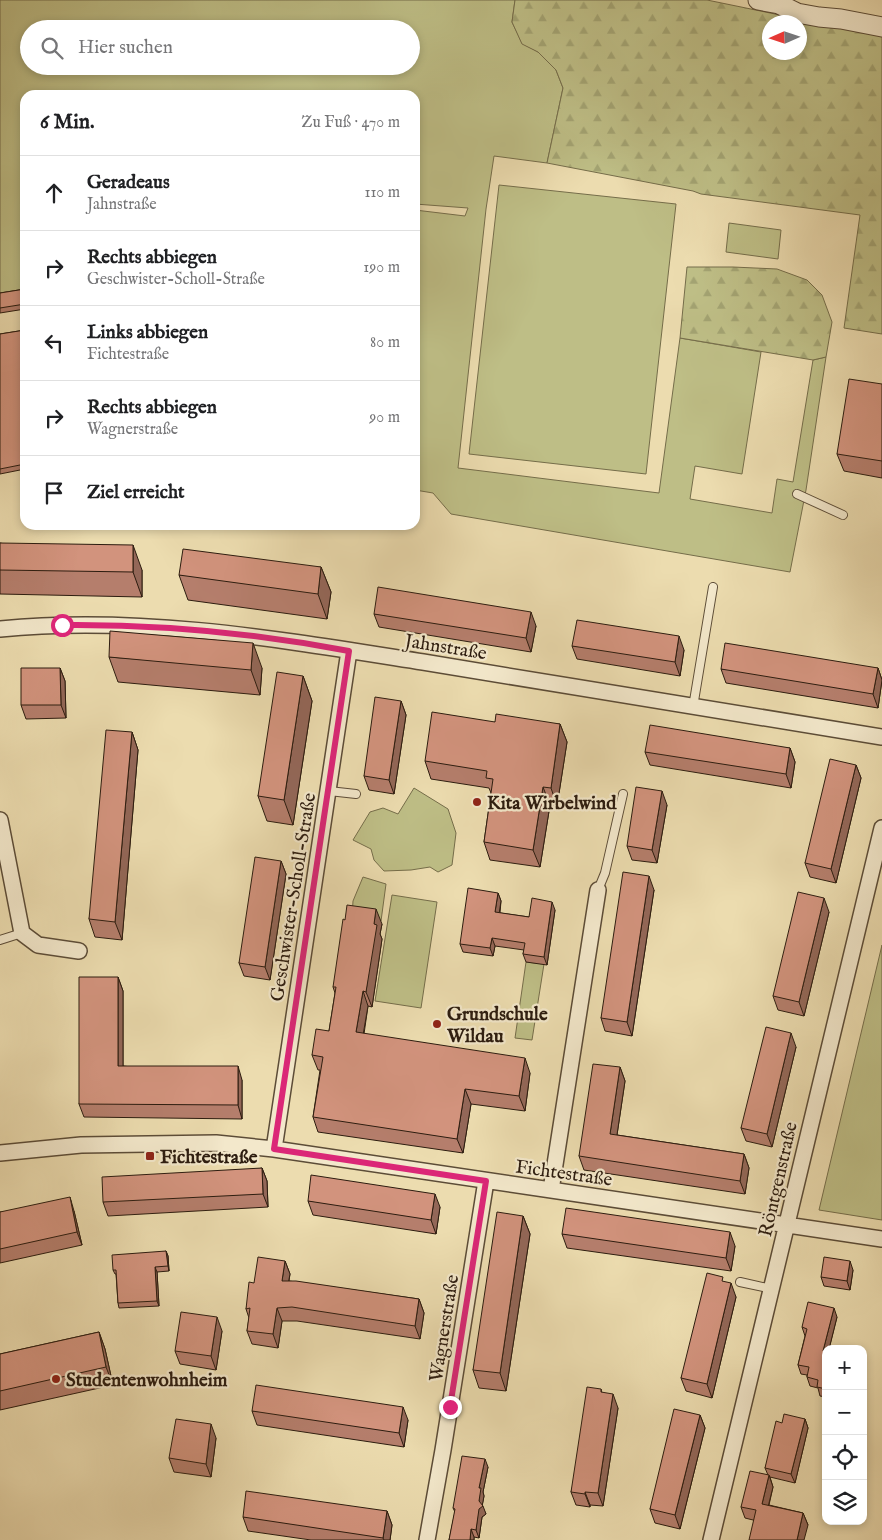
<!DOCTYPE html>
<html lang="de">
<head>
<meta charset="utf-8">
<style>
  :root { --surface:#fff; --page:#f6f6f6; --text:#202124; --muted:#757577; --line:#e0e0e0 }
  body { margin:0; font-family:"IM FELL English",serif; background:var(--page); color:var(--text) }
  .controls { position:absolute; right:15px; bottom:15px; display:grid; overflow:hidden; border-radius:10px; box-shadow:0 2px 8px #0003 }
  .controls button { width:45px; height:45px; display:grid; place-items:center; padding:0; border:0; border-bottom:1px solid var(--line); background:var(--surface); color:var(--text); font:25px sans-serif }
  .compass { position:absolute; left:762px; top:15px; width:45px; height:45px; border-radius:50%; background:var(--surface); box-shadow:0 2px 8px #0003; rotate:267deg }
  .stop { position:absolute; width:15px; height:15px; margin:-11px; border:4px solid #db2777; border-radius:50%; background:#fff }
  .stop.end { background:#db2777; border-color:#fff; box-shadow:0 1px 5px #0008 }
  .list { margin:0; padding:0; list-style:none }
  h2 { display:flex; justify-content:space-between; align-items:center; height:65px; margin:0; padding:0 20px; font-size:21px }
  h2 small { font-size:16px; font-weight:400; color:var(--muted) }
  .list li { display:grid; grid-template-columns:32px 1fr auto; gap:15px; align-items:center; box-sizing:border-box; height:75px; padding:0 20px; border-top:1px solid var(--line) }
  .list b { display:block; font-size:19px; white-space:nowrap }
  .list p { margin:0; font-size:16px; white-space:nowrap; color:var(--muted) }
  .list em { font-size:16px; font-style:normal; color:var(--muted) }
  .icon { flex:none; width:28px; height:28px; fill:none; stroke:currentColor; stroke-width:2; stroke-linecap:round; stroke-linejoin:round }
  .map { position:relative; flex:none; width:882px; height:1540px; overflow:hidden }
  .search { position:absolute; background:var(--surface); box-shadow:0 2px 8px #0003; left:20px; top:20px; width:400px; height:55px; display:flex; align-items:center; gap:12px; box-sizing:border-box; padding:0 18px; border-radius:28px; color:var(--muted); font-size:19px }
  .panel { position:absolute; background:var(--surface); box-shadow:0 2px 8px #0003; left:20px; top:90px; width:400px; height:440px; border-radius:15px }
  .map>svg:first-child { display:block }
</style>
</head>
<body>
<div class="map">
<svg width="882" height="1540" viewBox="0 0 882 1540">
  <defs>
    <pattern id="forest-firs" width="22" height="20" patternUnits="userSpaceOnUse" patternTransform="scale(1.25)"><rect width="22" height="20" fill="#bebe86"/><path d="M5 1l3.5 6h-7zM16 11l3.5 6h-7z" fill="#a3a372"/></pattern>
  </defs>
  <rect width="100%" height="100%" fill="#ecdcaf"/>
  <filter id="stains"><feTurbulence type="fractalNoise" baseFrequency=".004" numOctaves="4"/><feColorMatrix values="0 0 0 0 .2 0 0 0 0 .09 0 0 0 0 .02 0 0 0 .5 -.17"/></filter>
  <radialGradient id="worn" r=".72"><stop offset=".6" stop-color="#630" stop-opacity="0"/><stop offset="1" stop-color="#630" stop-opacity=".3"/></radialGradient>
  <path fill="#bebe86" stroke="#756d4a" fill-rule="evenodd" d="M0 0H515L512 22 522 43 538 52 556 70 563 88 547 163 494 156 486 209 458 468 659 493 680 338 761 352 742 474 695 466 690 499 772 513 777 479 793 482 813 360 826 357 806 490 790 572 451 514 433 493 415 490V210L465 216 468 208 415 204V95H25V290L0 294ZM29 29H411V66H29Z
    M499 185 676 204 646 474 469 454Z
    M729 223 781 230 778 259 726 252Z
    M414 788 448 809 456 833 452 865 438 872 430 867 411 870 384 871 374 860 371 849 353 840 370 812 383 808 398 814Z
    M363 877 386 884 381 921 352 917 353 901Z
    M392 895 437 902 421 1008 375 1001Z
    M882 945V1220L819 1210Z
    M526 962 544 964 532 1040 515 1038Z"/>
  <path fill="url(#forest-firs)" stroke="#756d4a" fill-rule="evenodd" d="M515 0H707L882 36V334L844 328 860 215 701 194 693 191 547 163 563 88 556 70 538 52 522 44 512 22ZM770 22H800V52H770Z
    M687 267H733L777 269 807 280 822 295 832 322 826 357 813 360 680 338Z"/>
  <g fill="none" stroke-linecap="round" stroke-linejoin="round">
    <defs>
      <path id="service" d="M797 494 843 515
        M693 707 713 587
        M329 791 356 794
        M598 890 605 873 623 794
        M0 940 22 933
        M740 1282 772 1289"/>
      <path id="minor" d="M0 629C142 615 283 640 423 662 576 687 729 713 882 737
        M0 820 22 933 38 945 79 951
        M274 1149 349 651
        M0 1153 81 1145 216 1143 274 1149 882 1239
        M551 1190 598 890
        M427 1540 443 1450 486 1181
        M711 1540 882 828"/>
      <path id="tertiary" d="M758 0 779 4 797 13 819 17 841 19 882 27"/>
    </defs>
    <use href="#service" stroke="#5c4c37" stroke-width="10"/>
    <use href="#minor" stroke="#5c4c37" stroke-width="18"/>
    <use href="#tertiary" stroke="#5c4c37" stroke-width="21"/>
    <use href="#service" stroke="#f3e8cb" stroke-width="8"/>
    <use href="#minor" stroke="#f3e8cb" stroke-width="15"/>
    <use href="#tertiary" stroke="#f3e8cb" stroke-width="19"/>
  </g>
  <path fill="#b57e6c" stroke="#2c1c0f" d="M25 289V309L0 313V293Z
    M25 330V469L0 474V334Z
    M882 384V478L844 471 837 454Z
    M0 543 142 570V597L0 594Z
    M321 567 331 592 327 619 188 600 179 575Z
    M374 614 536 626 531 652 379 627Z
    M572 646 684 650 680 676 577 659Z
    M109 657 262 668 260 695 118 682Z
    M60 668 65 681 66 718 26 719 21 705Z
    M878 668 882 680 878 708 726 683 721 669Z
    M303 676 312 701 293 825 267 821 258 796Z
    M401 701 406 715 394 794 369 790 364 776Z
    M495 722 560 724 567 742 557 806 550 805 540 867 490 860 484 842 491 793 489 788 431 779 425 761Z
    M132 732 138 750 122 940 95 937 89 919Z
    M790 748 795 762 791 788 650 765 645 752Z
    M856 765 861 778 836 883 810 877 805 863Z
    M667 805 657 863 632 860 627 846Z
    M281 861 286 874 270 980 244 976 239 963Z
    M654 890 632 1036 605 1031 601 1018Z
    M498 893 501 901 500 913 529 917 555 910 547 965 526 962 523 954 524 950 495 946 493 956 463 952 460 944Z
    M829 912 804 1016 778 1010 773 996Z
    M382 924 380 934 382 939 372 1007 368 1006 364 1034 530 1073 525 1111 471 1104 463 1153 318 1132 313 1117 320 1070H318L312 1055 329 1031 335 993 333 987Z
    M118 977 123 991V1066L242 1080V1119L84 1117 79 1104Z
    M796 1047 772 1147 746 1141 741 1128Z
    M620 1067 625 1081 617 1135 744 1154 749 1168 745 1194 584 1170 579 1156Z
    M262 1168 267 1181 268 1207 108 1216 103 1202Z
    M308 1201 440 1207 436 1234 313 1215Z
    M74 1211 82 1245 0 1263V1212Z
    M523 1216 530 1234 506 1391 479 1388 473 1370Z
    M562 1234 735 1246 731 1271 567 1248Z
    M166 1251 168 1256 169 1271 157 1272 159 1306 119 1308 118 1303 116 1274H115L113 1270Z
    M285 1261 290 1274 289 1281 419 1299 424 1313 420 1339 297 1321H282L278 1348 252 1344 247 1331 249 1318 246 1309 254 1283Z
    M853 1270 850 1290 824 1286 821 1277Z
    M725 1282 736 1297 712 1398 686 1391 681 1378Z
    M837 1317 829 1349H826V1397L820 1396 818 1388 810 1386 807 1377V1375L801 1374 798 1365 805 1336 802 1327Z
    M222 1331 216 1370 180 1364 175 1351Z
    M99 1332 105 1349 113 1385 0 1410V1354Z
    M601 1389 602 1393 618 1408 603 1506 590 1505V1507L576 1505 571 1492Z
    M252 1411 408 1420 404 1447 257 1425Z
    M700 1415 705 1428 680 1529 655 1523 650 1509Z
    M805 1419 808 1428 795 1483 770 1477 773 1487 769 1505 803 1513 808 1525 753 1520 745 1518 741 1507 768 1475 765 1468 782 1423Z
    M216 1438 211 1477 174 1472 169 1458Z
    M488 1467 483 1492 484 1496 482 1506 486 1514 482 1517 479 1538 474 1537V1540H449L455 1512 453 1508Z
    M387 1511 392 1525 390 1540H311L248 1531 243 1517Z"/>
  <path fill="#936758" stroke="#2c1c0f" d="M133 545 142 570V597L133 572Z
    M321 567 331 592 327 619 318 594Z
    M531 612 536 626 531 652 526 638Z
    M679 636 684 650 680 676 675 662Z
    M253 643 262 668 260 695 251 670Z
    M60 668 65 681 66 718 61 705Z
    M878 668 882 680 878 708 873 694Z
    M303 676 312 701 293 825 284 800Z
    M401 701 406 715 394 794 389 780Z
    M560 724 567 742 557 806 551 788Z
    M132 732 138 750 122 940 115 922Z
    M790 748 795 762 791 788 786 774Z
    M856 765 861 778 836 883 831 869Z
    M543 787 550 805 540 867 533 850Z
    M662 791 667 805 657 863 652 850Z
    M281 861 286 874 270 980 265 967Z
    M649 876 654 890 632 1036 627 1022Z
    M498 893 501 901 498 921 495 912Z
    M824 898 829 912 804 1016 799 1002Z
    M552 902 555 910 547 965 544 957Z
    M376 909 382 924 380 934 382 939 372 1007 366 992 374 924Z
    M492 938 495 946 493 956 490 948Z
    M118 977 123 991V1080L118 1066Z
    M363 991 368 1006 361 1047 356 1032Z
    M791 1033 796 1047 772 1147 767 1134Z
    M525 1058 530 1073 525 1111 519 1096Z
    M238 1066 242 1080V1119L238 1105Z
    M620 1067 625 1081 615 1148 610 1134Z
    M465 1089 471 1104 463 1153 457 1139Z
    M744 1154 749 1168 745 1194 740 1181Z
    M262 1168 267 1181 268 1207 263 1194Z
    M435 1194 440 1207 436 1234 431 1220Z
    M70 1197 74 1211 82 1245 77 1232Z
    M523 1216 530 1234 506 1391 500 1373Z
    M730 1232 735 1246 731 1271 726 1258Z
    M166 1251 168 1256 169 1271 168 1266Z
    M285 1261 290 1274 286 1295 282 1281Z
    M850 1261 853 1270 850 1290 847 1281Z
    M155 1267 157 1272 159 1306 157 1301Z
    M731 1283 736 1297 712 1398 707 1384Z
    M419 1299 424 1313 420 1339 415 1326Z
    M277 1308 282 1321 278 1348 273 1334Z
    M834 1308 837 1317 829 1349H826V1359L823 1351Z
    M217 1317 222 1331 216 1370 211 1356Z
    M99 1332 105 1349 113 1385 106 1367Z
    M613 1394 618 1408 603 1506 598 1493Z
    M403 1407 408 1420 404 1447 399 1433Z
    M700 1415 705 1428 680 1529 675 1515Z
    M805 1419 808 1428 795 1483 791 1474Z
    M211 1424 216 1438 211 1477 206 1464Z
    M485 1459 488 1467 483 1492 484 1496 482 1507 483 1506 486 1514 482 1517 479 1538 476 1530 479 1501V1488Z
    M769 1475 773 1487 766 1515 762 1504Z
    M585 1492 590 1505V1507L585 1494Z
    M387 1511 392 1525 390 1540H384L383 1538Z
    M803 1513 808 1525 804 1540H797Z
    M471 1529 474 1537V1540H470Z"/>
  <path fill="#d2937d" stroke="#2c1c0f" d="M25 289V304L0 308V293Z
    M25 330V464L0 469V334Z
    M849 379 882 384V461L837 454Z
    M0 543 133 545V572L0 570Z
    M183 549 321 567 318 594 179 575Z
    M378 587 531 612 526 638 374 614Z
    M577 620 679 636 675 662 572 646Z
    M110 631 253 643 251 670 109 657Z
    M725 643 878 668 873 694 721 669Z
    M21 668H60L61 705H21Z
    M277 672 303 676 284 800 258 796Z
    M375 697 401 701 389 780 364 776Z
    M432 712 495 722 496 714 560 724 551 788 543 787 533 850 484 842 493 779 486 778 487 771 425 761Z
    M650 725 790 748 786 774 645 752Z
    M106 730 132 732 115 922 89 919Z
    M830 759 856 765 831 869 805 863Z
    M636 787 662 791 652 850 627 846Z
    M255 857 281 861 265 967 239 963Z
    M623 872 649 876 627 1022 601 1018Z
    M468 888 498 893 495 912 529 917 532 898 552 902 544 957 523 954 525 943 492 938 490 948 460 944Z
    M798 892 824 898 799 1002 773 996Z
    M347 905 376 909 374 924 377 925 366 992 363 991 356 1032 525 1058 519 1096 465 1089 457 1139 313 1117 323 1057 312 1055 316 1029 329 1031 336 987H333L343 919 345 920Z
    M79 977H118V1066H238V1105L79 1104Z
    M766 1027 791 1033 767 1134 741 1128Z
    M593 1064 620 1067 610 1134 744 1154 740 1181 579 1156Z
    M262 1168 263 1194 103 1202 102 1177Z
    M311 1175 435 1194 431 1220 308 1201Z
    M70 1197 77 1232 0 1249V1212Z
    M566 1208 730 1232 726 1258 562 1234Z
    M497 1212 523 1216 500 1373 473 1370Z
    M166 1251 168 1266 155 1267 157 1301 118 1303 116 1270H113L112 1255Z
    M258 1257 285 1261 282 1281H296L419 1299 415 1326 292 1307 277 1308 273 1334 247 1331 250 1308 246 1309 249 1282 254 1283Z
    M824 1257 850 1261 847 1281 821 1277Z
    M707 1273 723 1277 722 1281 731 1283 707 1384 681 1378Z
    M808 1302 834 1308 823 1351 826 1352V1389L817 1387 818 1380 807 1377 809 1367 798 1365 807 1329 802 1327Z
    M181 1312 217 1317 211 1356 175 1351Z
    M99 1332 106 1367 0 1391V1354Z
    M256 1385 403 1407 399 1433 252 1411Z
    M587 1387 601 1389V1392L613 1394 598 1493 585 1492V1494L571 1492Z
    M674 1409 700 1415 675 1515 650 1509Z
    M784 1414 805 1419 791 1474 765 1468 776 1421 782 1423Z
    M176 1419 211 1424 206 1464 169 1458Z
    M462 1456 485 1459 479 1488H481L479 1501 483 1506 479 1509 476 1530 471 1529 470 1540H449L455 1509 453 1508Z
    M750 1471 769 1475 762 1504 803 1513 797 1540H749L756 1510 741 1507Z
    M246 1491 387 1511 383 1538 243 1517Z"/>
  <g fill="none" stroke-linecap="round" stroke-linejoin="round">
    <path stroke="#db2777" stroke-width="6" d="M62 625C158 624 255 633 349 651L274 1149 486 1181 450 1407"/>
  </g>
  <g fill="#8f2418" stroke="#f3e8cb" stroke-width="2">
    <circle cx="477" cy="802" r="5"/>
    <circle cx="437" cy="1024" r="5"/>
    <rect x="145" y="1151" width="10" height="10" rx="2.5"/>
    <circle cx="56" cy="1379" r="5"/>
  </g>
  <g text-anchor="middle" stroke-width="4.5" stroke-linejoin="round" paint-order="stroke">
    <g font-size="19" fill="#2c1c0f" stroke="#f3e8cb">
      <text transform="translate(446 646) rotate(9)" y="7">Jahnstraße</text>
      <text transform="translate(292 897) rotate(-81)" y="7">Geschwister-Scholl-Straße</text>
      <text transform="translate(564 1172) rotate(8)" y="7">Fichtestraße</text>
      <text transform="translate(777 1179) rotate(-77)" y="7">Röntgenstraße</text>
      <text transform="translate(443 1328) rotate(-81)" y="7">Wagnerstraße</text>
    </g>
    <g font-size="19" font-weight="bold" fill="#2c1c0f" stroke="#f3e8cb" text-anchor="start">
      <text x="487" y="809">Kita Wirbelwind</text>
      <text x="447" y="1020">Grundschule<tspan x="447" dy="22">Wildau</tspan></text>
      <text x="160" y="1163">Fichtestraße</text>
      <text x="66" y="1386">Studentenwohnheim</text>
    </g>
  </g>
  <rect width="100%" height="100%" filter="url(#stains)"/>
  <rect width="100%" height="100%" fill="url(#worn)"/>
</svg>
<div class="controls">
<button>+</button>
<button>−</button>
<button><svg class="icon" aria-label="locate" viewBox="0 0 24 24"><circle cx="12" cy="12" r="6"/><path d="M12 2v4M12 18v4M2 12h4M18 12h4"/></svg></button>
<button><svg class="icon" aria-label="layers" viewBox="0 0 24 24"><path d="M12 4l9 5-9 5-9-5zM3 14l9 5 9-5"/></svg></button>
</div>
<svg class="compass" viewBox="-18 -18 36 36"><path d="M0-13l5 13h-10z" fill="#e53935"/><path d="M0 13l5-13h-10z" fill="#757577"/></svg>
<div class="stop" style="left:62px;top:625px"></div>
<div class="stop end" style="left:450px;top:1407px"></div>
<div class="search"><svg class="icon" aria-label="search" viewBox="0 0 24 24"><circle cx="10" cy="10" r="6"/><path d="M15 15l6 6"/></svg>Hier suchen</div>
<section class="panel">
<h2>6 Min.<small>Zu Fuß · 470 m</small></h2>
<ul class="list">
<li><svg class="icon" aria-label="ahead" viewBox="0 0 24 24"><path d="M12 20V5M6 11l6-6 6 6"/></svg><div><b>Geradeaus</b><p>Jahnstraße</p></div><em>110 m</em></li>
<li><svg class="icon" aria-label="right" viewBox="0 0 24 24"><path d="M7 20v-9h11M14 6l5 5-5 5"/></svg><div><b>Rechts abbiegen</b><p>Geschwister-Scholl-Straße</p></div><em>190 m</em></li>
<li><svg class="icon" aria-label="left" viewBox="0 0 24 24"><path d="M17 20v-9H6M10 6l-5 5 5 5"/></svg><div><b>Links abbiegen</b><p>Fichtestraße</p></div><em>80 m</em></li>
<li><svg class="icon" aria-label="right" viewBox="0 0 24 24"><path d="M7 20v-9h11M14 6l5 5-5 5"/></svg><div><b>Rechts abbiegen</b><p>Wagnerstraße</p></div><em>90 m</em></li>
<li><svg class="icon" aria-label="arrive" viewBox="0 0 24 24"><path d="M6 21V4h12l-3 4 3 4H6"/></svg><div><b>Ziel erreicht</b></div></li>
</ul>
</section>
</div>
</body>
</html>
